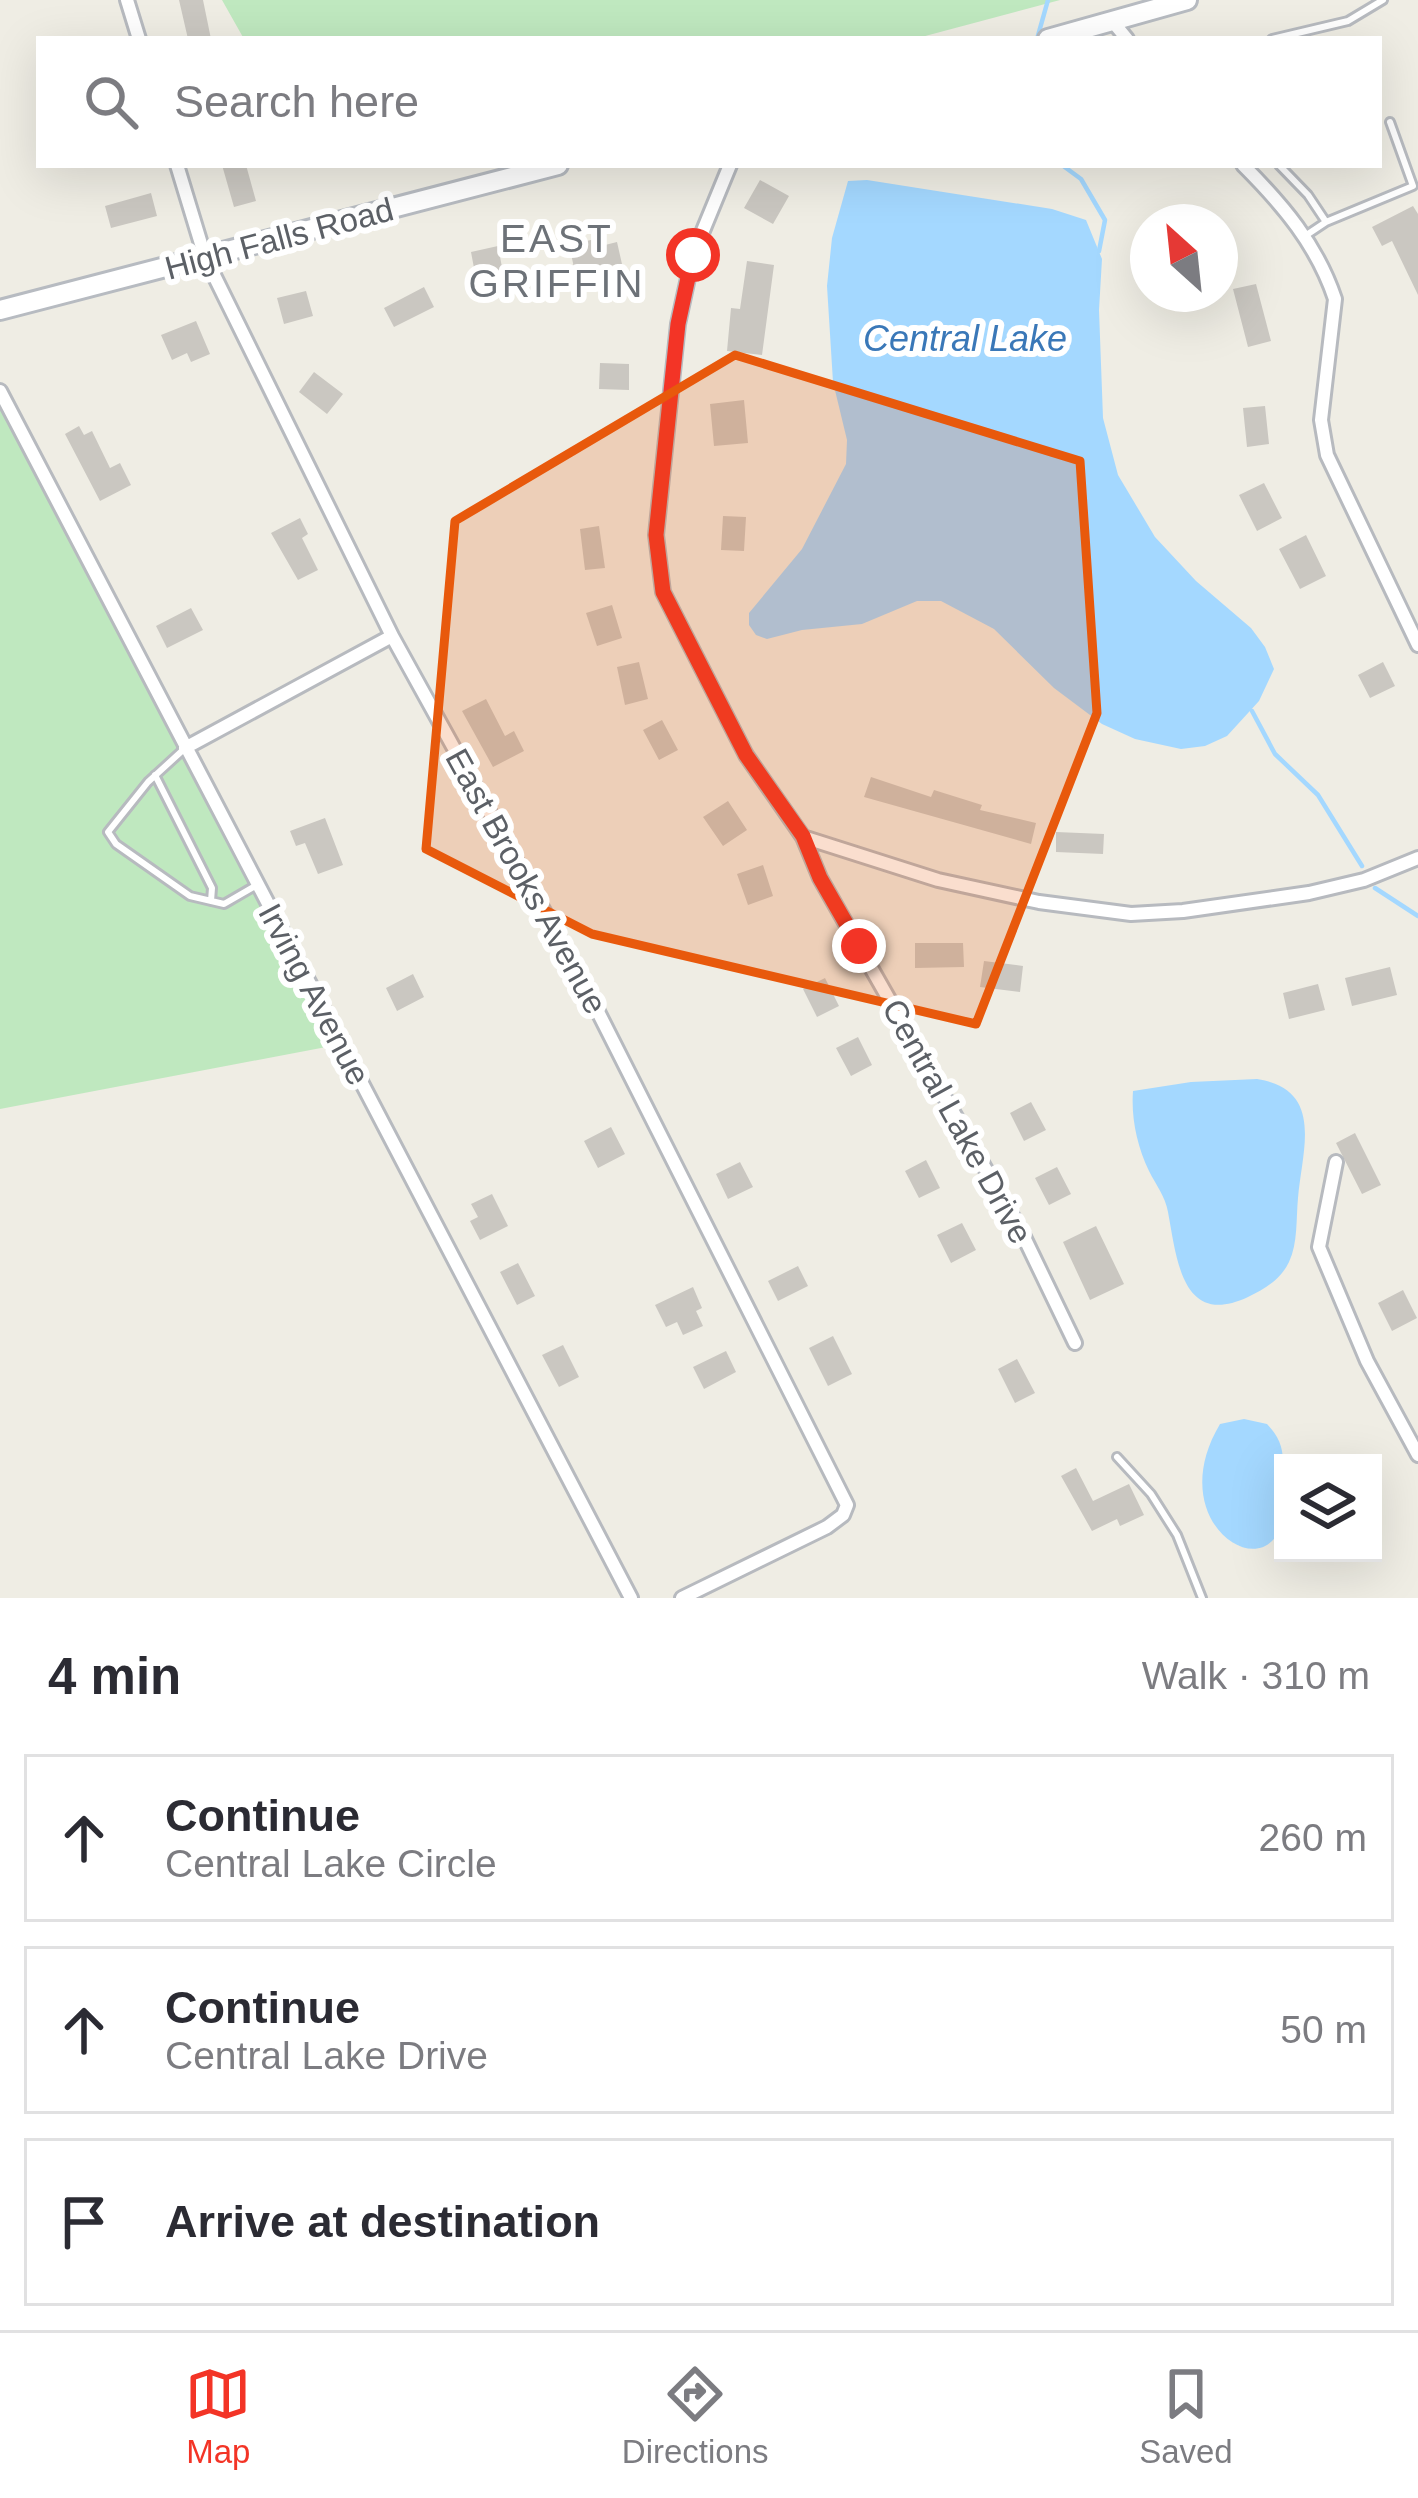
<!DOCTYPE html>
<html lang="en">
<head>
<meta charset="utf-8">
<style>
  :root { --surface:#fff; --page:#f7f7f7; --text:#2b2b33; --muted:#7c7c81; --line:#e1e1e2; --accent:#f33426 }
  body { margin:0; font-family:Helvetica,sans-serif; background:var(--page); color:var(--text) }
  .controls { position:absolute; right:36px; bottom:36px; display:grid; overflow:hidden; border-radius:0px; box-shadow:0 12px 48px #0002 }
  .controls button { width:108px; height:108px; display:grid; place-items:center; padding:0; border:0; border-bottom:3px solid var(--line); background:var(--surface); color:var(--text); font:60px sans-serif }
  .compass { position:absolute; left:1130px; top:204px; width:108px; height:108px; border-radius:50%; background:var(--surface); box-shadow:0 12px 48px #0002; rotate:333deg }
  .stop { position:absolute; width:36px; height:36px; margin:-27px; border:9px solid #f33426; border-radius:50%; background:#fff }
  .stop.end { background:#f33426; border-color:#fff; box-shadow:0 3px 12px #0008 }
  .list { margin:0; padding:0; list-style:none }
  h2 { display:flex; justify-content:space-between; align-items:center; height:156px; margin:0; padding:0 48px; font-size:51px }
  h2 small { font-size:39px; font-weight:400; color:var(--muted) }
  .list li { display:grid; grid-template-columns:78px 1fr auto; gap:36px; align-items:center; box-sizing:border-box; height:168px; margin:0 24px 24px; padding:0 24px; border:3px solid var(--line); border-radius:0px }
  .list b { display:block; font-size:45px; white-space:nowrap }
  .list p { margin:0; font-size:39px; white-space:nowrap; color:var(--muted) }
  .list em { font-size:39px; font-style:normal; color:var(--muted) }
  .icon { flex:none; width:66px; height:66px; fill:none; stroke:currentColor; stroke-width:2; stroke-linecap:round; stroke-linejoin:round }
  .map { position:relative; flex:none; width:1418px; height:1598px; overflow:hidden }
  .search { position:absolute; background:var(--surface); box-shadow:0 12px 48px #0002; left:36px; right:36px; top:36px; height:132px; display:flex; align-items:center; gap:30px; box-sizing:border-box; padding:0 42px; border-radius:0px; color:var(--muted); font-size:45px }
  .sheet { height:732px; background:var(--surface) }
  nav { display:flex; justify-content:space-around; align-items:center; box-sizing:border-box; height:168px; border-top:3px solid var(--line); background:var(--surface); font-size:33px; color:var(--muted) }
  nav a { display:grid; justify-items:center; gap:6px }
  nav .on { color:var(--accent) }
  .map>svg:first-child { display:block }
</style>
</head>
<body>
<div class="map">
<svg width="1418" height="1598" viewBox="0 0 1418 1598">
  <rect width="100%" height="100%" fill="#efede4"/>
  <path fill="#bfe8bf" d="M222 0H1060L914 39H244Z
    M0 397 342 1044 0 1109Z"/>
  <path fill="#a4d8ff" d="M867 180 1052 209 1086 220 1102 259 1099 310 1103 418 1118 475 1155 537 1196 581 1251 628 1265 647 1274 669 1259 701 1227 736 1205 746 1181 749 1135 739 1102 724 1054 688 994 629 941 601H917L862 624 802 630 767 639 756 635 749 625V613L802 549 846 464 847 440 833 382 827 286 832 238 848 181Z
    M1257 1079C1325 1090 1302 1150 1298 1198 1296 1219 1298 1243 1289 1262 1281 1279 1265 1289 1248 1297 1182 1328 1177 1260 1168 1212 1165 1196 1156 1185 1149 1171 1137 1146 1131 1118 1133 1091L1191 1082Z
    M1244 1419 1267 1424C1286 1444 1283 1458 1283 1483 1283 1495 1285 1509 1282 1521 1267 1589 1161 1523 1220 1424Z"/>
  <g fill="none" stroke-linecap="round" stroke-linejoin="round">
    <path stroke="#a4d8ff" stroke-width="4.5" d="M1037 39 1048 0
      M1062 165 1081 179 1105 220 1099 251
      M1252 711 1275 754 1318 795 1362 866
      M1375 888 1418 916"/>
  </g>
  <path fill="#cac7c1" d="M179 0H203L211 39H188Z
    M222 165H246L256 201 234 207Z
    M760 180 789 196 773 224 744 208Z
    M151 193 157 216 111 228 105 206Z
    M1413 206 1418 214V295L1392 241 1382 246 1372 227Z
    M604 237 605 245 617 242 622 264 575 272 569 245Z
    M498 246 504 278 477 284 471 252Z
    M747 261 774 265 762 355 727 351 731 308 740 309Z
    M1256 284 1271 341 1248 347 1233 289Z
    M424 287 434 307 394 327 384 308Z
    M306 291 313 316 284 324 277 298Z
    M196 321 210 354 191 362 187 353 172 360 161 335Z
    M600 363 629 364V390L599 389Z
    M314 372 343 394 327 414 299 392Z
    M744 400 748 443 714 446 710 404Z
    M1265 406 1269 444 1247 447 1243 408Z
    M79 426 84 435 92 431 110 468 120 463 131 485 100 501 65 434Z
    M1264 483 1282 518 1257 531 1239 495Z
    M723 516 746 517 744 551 721 550Z
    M300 518 308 534 302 538 318 570 298 580 271 533Z
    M599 526 605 568 585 570 580 529Z
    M1306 535 1326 576 1300 589 1279 549Z
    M612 605 622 638 597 646 586 613Z
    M191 608 203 630 167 648 156 626Z
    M639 662 648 699 625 705 617 667Z
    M1383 662 1395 686 1370 698 1358 675Z
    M486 699 505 736 514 731 524 751 493 767 462 711Z
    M662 720 678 750 659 760 643 730Z
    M871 777 931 797 934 790 982 805 980 810 1036 823 1031 844 864 797Z
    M728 801 747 830 723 846 703 817Z
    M325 818 343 865 318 874 305 843 296 846 290 831Z
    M1056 832 1104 834 1103 854 1056 852Z
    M763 865 773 896 748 905 737 874Z
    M915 943H963L964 967 915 968Z
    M984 961 1023 966 1020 992 980 987Z
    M1390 967 1397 995 1352 1006 1345 978Z
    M413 974 424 997 397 1011 386 988Z
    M825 978 839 1006 817 1017 803 989Z
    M1318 984 1325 1010 1289 1019 1283 993Z
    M858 1037 872 1065 851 1076 836 1048Z
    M1031 1102 1046 1130 1024 1141 1010 1113Z
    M611 1127 625 1154 598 1168 584 1141Z
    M1355 1133 1381 1185 1362 1194 1336 1143Z
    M926 1160 940 1188 919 1198 905 1171Z
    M740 1162 753 1187 728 1199 716 1174Z
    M1057 1167 1071 1194 1049 1205 1035 1178Z
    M492 1194 508 1226 480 1240 470 1221 478 1217 471 1204Z
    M962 1223 976 1250 951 1263 937 1235Z
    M1096 1226 1124 1284 1090 1300 1063 1242Z
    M518 1263 535 1296 517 1305 500 1272Z
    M798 1266 808 1286 778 1301 768 1281Z
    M693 1287 702 1308 696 1311 703 1326 683 1335 677 1322 666 1327 655 1305Z
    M1403 1290 1417 1318 1392 1331 1378 1303Z
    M833 1336 852 1374 828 1386 809 1348Z
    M563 1345 579 1377 559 1387 542 1355Z
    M726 1351 736 1372 704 1389 693 1367Z
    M1017 1359 1035 1393 1015 1403 998 1369Z
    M1076 1468 1093 1501 1129 1484 1144 1515 1120 1526 1117 1519 1092 1531 1061 1476Z"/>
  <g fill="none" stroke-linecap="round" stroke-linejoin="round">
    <defs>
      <path id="lane" d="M1272 39 1348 21 1383 0
        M1279 165 1308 195 1326 222 1413 186 1390 122
        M1305 236 1326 222
        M183 750 148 782 108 832 116 844 190 896 224 904 255 886
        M155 775 212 888 211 901
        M1117 1457 1151 1494 1177 1535 1202 1598"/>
      <path id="street" d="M127 0 139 39
        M1113 22 1127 39
        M177 165 205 257 392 636 582 980 847 1505 843 1515 827 1527 682 1598
        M730 165 693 255 678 324 656 535 663 592 746 755 803 837 938 880 1039 902 1131 914 1183 911 1309 893 1364 880 1418 858
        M1243 165C1283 205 1317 245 1335 299L1321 420 1327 455 1418 645
        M0 391 631 1598
        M185 748 392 636
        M803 837 820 878 1023 1235 1075 1343
        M1336 1162 1319 1247 1367 1361 1418 1455"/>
      <path id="secondary" d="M1048 39 1187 0
        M0 310 558 165"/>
    </defs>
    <use href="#lane" stroke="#b7babf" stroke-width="12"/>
    <use href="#street" stroke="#b7babf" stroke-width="18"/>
    <use href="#secondary" stroke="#b7bbc1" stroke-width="24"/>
    <use href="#lane" stroke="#fff" stroke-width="6"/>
    <use href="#street" stroke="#fff" stroke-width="12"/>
    <use href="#secondary" stroke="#fff" stroke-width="18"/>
  </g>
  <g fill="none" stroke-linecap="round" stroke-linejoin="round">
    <path stroke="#f33426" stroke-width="15" d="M693 255 678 324 656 535 663 592 746 755 803 836 820 878 859 946"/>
  </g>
  <path fill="#e8590c" fill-opacity="0.2" stroke="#e8590c" stroke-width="9" stroke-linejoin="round" d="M735 355 1080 461 1097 713 976 1024 592 934 426 849 455 521Z"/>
  <g text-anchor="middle" stroke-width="12" stroke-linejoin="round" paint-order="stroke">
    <g font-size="33" fill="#5c6066" stroke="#fff">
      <text transform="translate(279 238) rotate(-15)" y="12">High Falls Road</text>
      <text transform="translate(527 881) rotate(61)" y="12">East Brooks Avenue</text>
      <text transform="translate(315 994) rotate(62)" y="12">Irving Avenue</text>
      <text transform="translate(958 1121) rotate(61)" y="12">Central Lake Drive</text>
    </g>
    <g font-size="36" font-style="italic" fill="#3a78b8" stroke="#fff">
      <text x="965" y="351">Central Lake</text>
    </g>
    <g font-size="39" letter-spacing="3" fill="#6d7278" stroke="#fff">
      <text x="557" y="252">EAST<tspan x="557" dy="45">GRIFFIN</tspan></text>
    </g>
  </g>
</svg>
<div class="controls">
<button><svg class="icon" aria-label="layers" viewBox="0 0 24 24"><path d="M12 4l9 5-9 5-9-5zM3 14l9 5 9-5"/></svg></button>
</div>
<svg class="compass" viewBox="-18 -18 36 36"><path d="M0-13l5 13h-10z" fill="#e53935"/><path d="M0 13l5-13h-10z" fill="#7c7c81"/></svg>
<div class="stop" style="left:693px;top:255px"></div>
<div class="stop end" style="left:859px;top:946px"></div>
<div class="search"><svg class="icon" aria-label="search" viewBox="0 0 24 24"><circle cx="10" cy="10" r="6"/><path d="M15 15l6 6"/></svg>Search here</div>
</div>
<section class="sheet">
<h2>4 min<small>Walk · 310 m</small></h2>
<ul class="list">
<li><svg class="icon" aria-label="ahead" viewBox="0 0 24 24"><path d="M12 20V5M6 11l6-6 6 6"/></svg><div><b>Continue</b><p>Central Lake Circle</p></div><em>260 m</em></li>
<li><svg class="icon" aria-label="ahead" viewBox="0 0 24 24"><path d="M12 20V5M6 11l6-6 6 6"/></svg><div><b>Continue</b><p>Central Lake Drive</p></div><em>50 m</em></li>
<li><svg class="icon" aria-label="arrive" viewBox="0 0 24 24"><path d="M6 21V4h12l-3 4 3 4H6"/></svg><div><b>Arrive at destination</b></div></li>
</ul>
</section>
<nav>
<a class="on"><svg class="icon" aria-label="map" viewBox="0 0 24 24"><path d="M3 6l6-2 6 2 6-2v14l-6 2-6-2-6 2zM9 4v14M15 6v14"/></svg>Map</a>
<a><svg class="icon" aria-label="directions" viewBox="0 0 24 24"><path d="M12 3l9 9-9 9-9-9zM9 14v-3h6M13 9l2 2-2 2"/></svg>Directions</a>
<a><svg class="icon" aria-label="saved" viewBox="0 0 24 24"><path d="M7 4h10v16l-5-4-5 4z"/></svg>Saved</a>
</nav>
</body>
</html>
